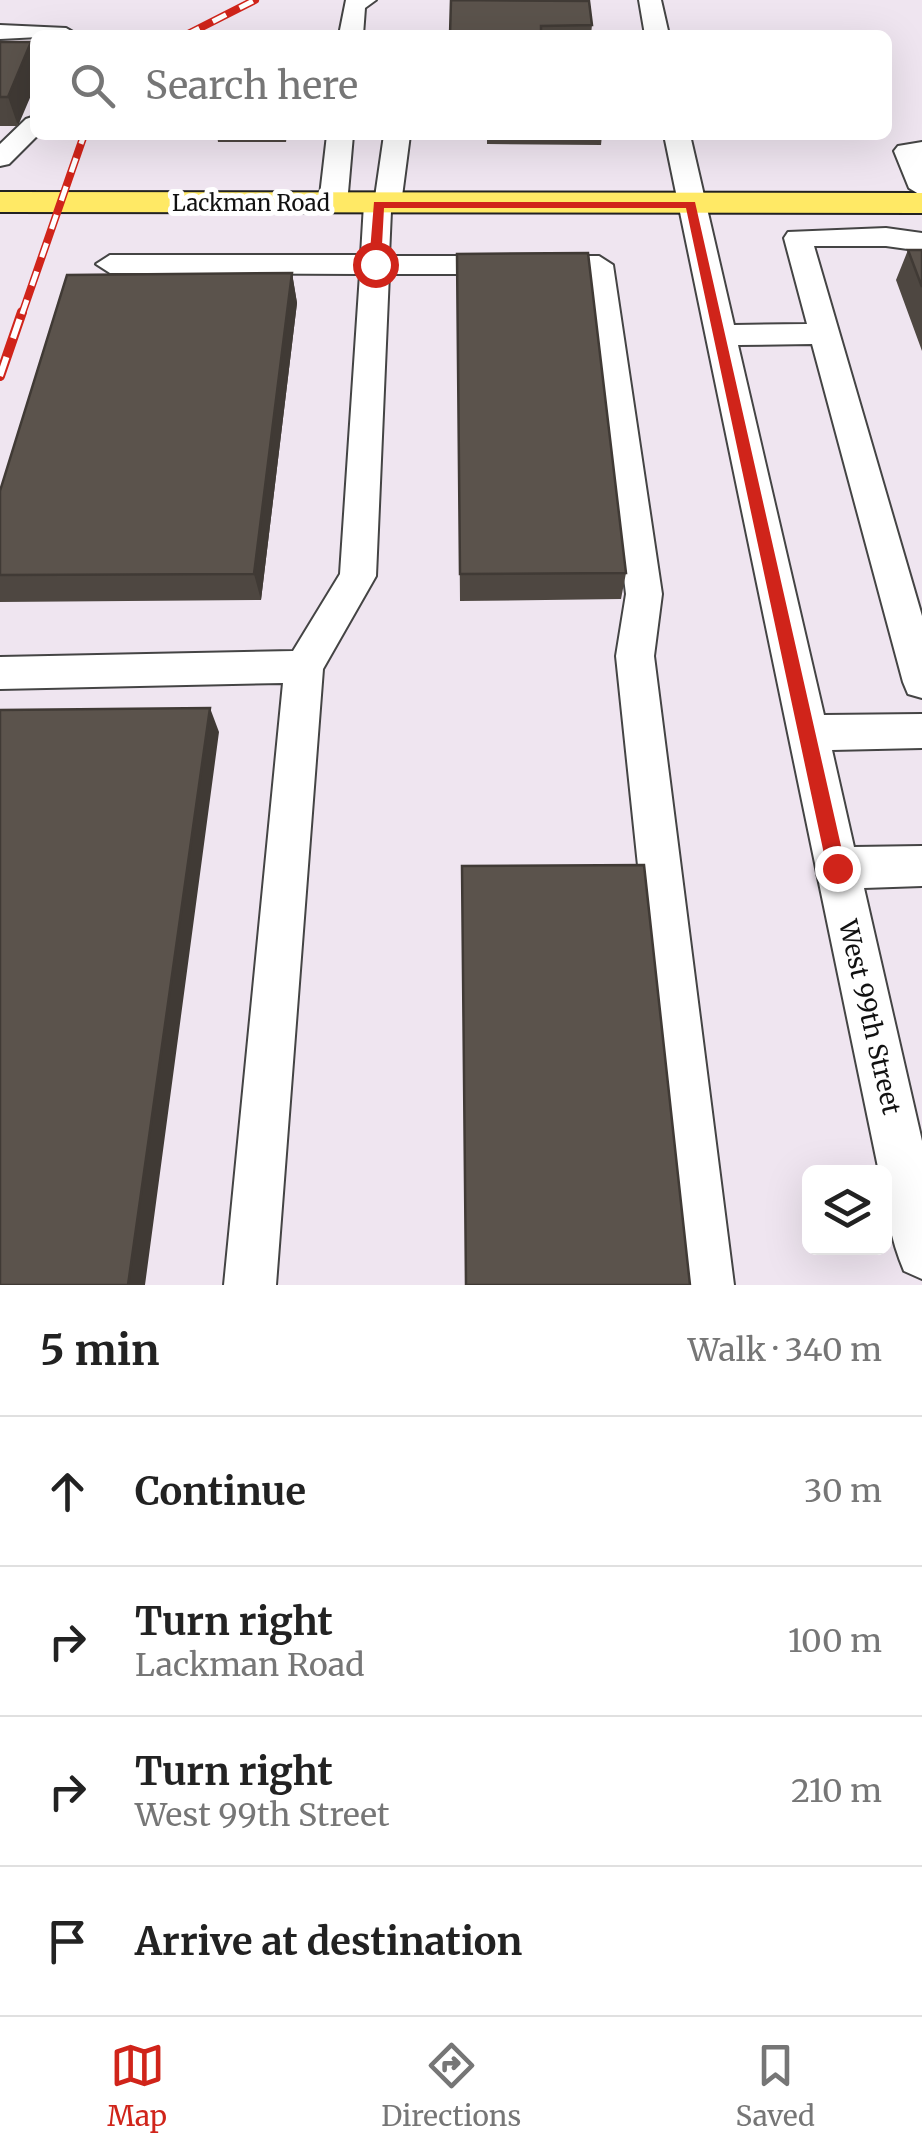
<!DOCTYPE html>
<html lang="en">
<head>
<meta charset="utf-8">
<style>
  :root { --surface:#fff; --page:#f6f6f6; --text:#222; --muted:#767676; --line:#e0e0e0; --accent:#d0241a }
  body { margin:0; font-family:Merriweather,serif; background:var(--page); color:var(--text) }
  .controls { position:absolute; right:30px; bottom:30px; display:grid; overflow:hidden; border-radius:15px; box-shadow:0 10px 40px #0002 }
  .controls button { width:90px; height:90px; display:grid; place-items:center; padding:0; border:0; border-bottom:2px solid var(--line); background:var(--surface); color:var(--text); font:50px sans-serif }
  .stop { position:absolute; width:30px; height:30px; margin:-22px; border:8px solid #d0241a; border-radius:50%; background:#fff }
  .stop.end { background:#d0241a; border-color:#fff; box-shadow:0 2px 10px #0008 }
  .list { margin:0; padding:0; list-style:none }
  h2 { display:flex; justify-content:space-between; align-items:center; height:130px; margin:0; padding:0 40px; font-size:42px }
  h2 small { font-size:32px; font-weight:400; color:var(--muted) }
  .list li { display:grid; grid-template-columns:65px 1fr auto; gap:30px; align-items:center; box-sizing:border-box; height:150px; padding:0 40px; border-top:2px solid var(--line) }
  .list b { display:block; font-size:38px; white-space:nowrap }
  .list p { margin:0; font-size:32px; white-space:nowrap; color:var(--muted) }
  .list em { font-size:32px; font-style:normal; color:var(--muted) }
  .icon { flex:none; width:55px; height:55px; fill:none; stroke:currentColor; stroke-width:2; stroke-linecap:round; stroke-linejoin:round }
  .map { position:relative; flex:none; width:922px; height:1285px; overflow:hidden }
  .search { position:absolute; background:var(--surface); box-shadow:0 10px 40px #0002; left:30px; right:30px; top:30px; height:110px; display:flex; align-items:center; gap:25px; box-sizing:border-box; padding:0 35px; border-radius:15px; color:var(--muted); font-size:38px }
  .sheet { height:730px; background:var(--surface) }
  nav { display:flex; justify-content:space-around; align-items:center; box-sizing:border-box; height:140px; border-top:2px solid var(--line); background:var(--surface); font-size:28px; color:var(--muted) }
  nav a { display:grid; justify-items:center; gap:5px }
  nav .on { color:var(--accent) }
  .map>svg:first-child { display:block }
</style>
</head>
<body>
<div class="map">
<svg width="922" height="1285" viewBox="0 0 922 1285">
  <rect width="100%" height="100%" fill="#fffef5"/>
  <path fill="#efe5f0" fill-rule="evenodd" d="M0 0H922V1285H0ZM35 35H887V135H35ZM810 1172H884V1248H810Z"/>
  <g fill="none" stroke-linecap="round" stroke-linejoin="round">
    <defs>
      <path id="minor" d="M346 0H376L365 8 363 35H339Z
        M639 0H661L669 35H645Z
        M0 25 66 28 78 35 0 39Z
        M35 116 38 135 9 164 0 166V144L26 119Z
        M327 135H353L347 204 333 212 319 204Z
        M384 135H410L401 204 391 211 389 256H599L613 265 662 594 654 656 734 1285H682L616 656 626 594 586 274H389L376 576 323 669 276 1285H224L283 683 0 689V657L293 651 340 574 360 274 110 273 96 264 110 255H361L364 204 375 197Z
        M664 135H690L734 325 807 324 784 238 788 232 886 228 922 233V251L886 246H814L922 616V698L908 694 903 682 812 344 738 345 824 715 922 714V748L832 750 854 847 922 846V886L864 888 922 1141V1279L904 1271C891 1240 884 1206 884 1172H879Z
        M922 142V196L909 188 894 151 898 146Z"/>
      <path id="major" d="M0 192 922 193V213L0 212Z"/>
    </defs>
    <use href="#minor" stroke="#444" stroke-width="4"/>
    <use href="#major" stroke="#222" stroke-width="4"/>
    <use href="#minor" fill="#fff" fill-rule="evenodd"/>
    <use href="#major" fill="#ffe965" fill-rule="evenodd"/>
    <defs>
      <path id="rail-far1" d="M186 35 255 0
        M22 314 84 135"/>
      <path id="rail" d="M0 376 22 312"/>
    </defs>
    <use href="#rail-far1" stroke="#d0241a" stroke-width="8"/>
    <use href="#rail" stroke="#d0241a" stroke-width="10"/>
    <use href="#rail-far1" stroke="#fff" stroke-width="5" stroke-dasharray="15" stroke-linecap="butt"/>
    <use href="#rail" stroke="#fff" stroke-width="6" stroke-dasharray="20" stroke-linecap="butt"/>
  </g>
  <path fill="#4e4741" d="M451 0 592 25 591 35H450Z
    M0 42 18 126H0Z
    M217 135H287L286 142H218Z
    M487 135H602L601 145 487 144Z
    M908 250H922V351L896 280Z
    M457 254 626 573 621 599 460 601Z
    M292 273 297 303 261 600 0 602V491Z"/>
  <path fill="#403a35" d="M31 42 35 53V86L18 126 8 97Z
    M292 273 297 303 261 600 254 574Z
    M210 708 219 732 145 1285H128Z"/>
  <path fill="#5b534c" stroke="#403a35" stroke-width="2.5" d="M451 0 589 1 592 25 541 26V35H450Z
    M0 42H31L8 97H0Z
    M908 250H922V287Z
    M588 253 626 573 460 574 457 254Z
    M292 273 254 574 0 575V491L67 275Z
    M210 708 128 1285H0V710Z
    M644 865 690 1285H466L462 866Z"/>
  <path fill="#d0241a" d="M374 202H695L846 868 843 874H830L827 868 686 208H384L381 264 375 268 369 264Z"/>
  <g text-anchor="middle" stroke-width="10" stroke-linejoin="round" paint-order="stroke">
    <g font-size="22" fill="#111" stroke="#fff">
      <text x="251" y="211">Lackman Road</text>
    </g>
    <g font-size="25" fill="#111" stroke="#fff">
      <text transform="translate(870 1017) rotate(77)" y="9">West 99th Street</text>
    </g>
  </g>
</svg>
<div class="controls">
<button><svg class="icon" aria-label="layers" viewBox="0 0 24 24"><path d="M12 4l9 5-9 5-9-5zM3 14l9 5 9-5"/></svg></button>
</div>
<div class="stop" style="left:375px;top:264px"></div>
<div class="stop end" style="left:837px;top:868px"></div>
<div class="search"><svg class="icon" aria-label="search" viewBox="0 0 24 24"><circle cx="10" cy="10" r="6"/><path d="M15 15l6 6"/></svg>Search here</div>
</div>
<section class="sheet">
<h2>5 min<small>Walk · 340 m</small></h2>
<ul class="list">
<li><svg class="icon" aria-label="ahead" viewBox="0 0 24 24"><path d="M12 20V5M6 11l6-6 6 6"/></svg><div><b>Continue</b></div><em>30 m</em></li>
<li><svg class="icon" aria-label="right" viewBox="0 0 24 24"><path d="M7 20v-9h11M14 6l5 5-5 5"/></svg><div><b>Turn right</b><p>Lackman Road</p></div><em>100 m</em></li>
<li><svg class="icon" aria-label="right" viewBox="0 0 24 24"><path d="M7 20v-9h11M14 6l5 5-5 5"/></svg><div><b>Turn right</b><p>West 99th Street</p></div><em>210 m</em></li>
<li><svg class="icon" aria-label="arrive" viewBox="0 0 24 24"><path d="M6 21V4h12l-3 4 3 4H6"/></svg><div><b>Arrive at destination</b></div></li>
</ul>
</section>
<nav>
<a class="on"><svg class="icon" aria-label="map" viewBox="0 0 24 24"><path d="M3 6l6-2 6 2 6-2v14l-6 2-6-2-6 2zM9 4v14M15 6v14"/></svg>Map</a>
<a><svg class="icon" aria-label="directions" viewBox="0 0 24 24"><path d="M12 3l9 9-9 9-9-9zM9 14v-3h6M13 9l2 2-2 2"/></svg>Directions</a>
<a><svg class="icon" aria-label="saved" viewBox="0 0 24 24"><path d="M7 4h10v16l-5-4-5 4z"/></svg>Saved</a>
</nav>
</body>
</html>
